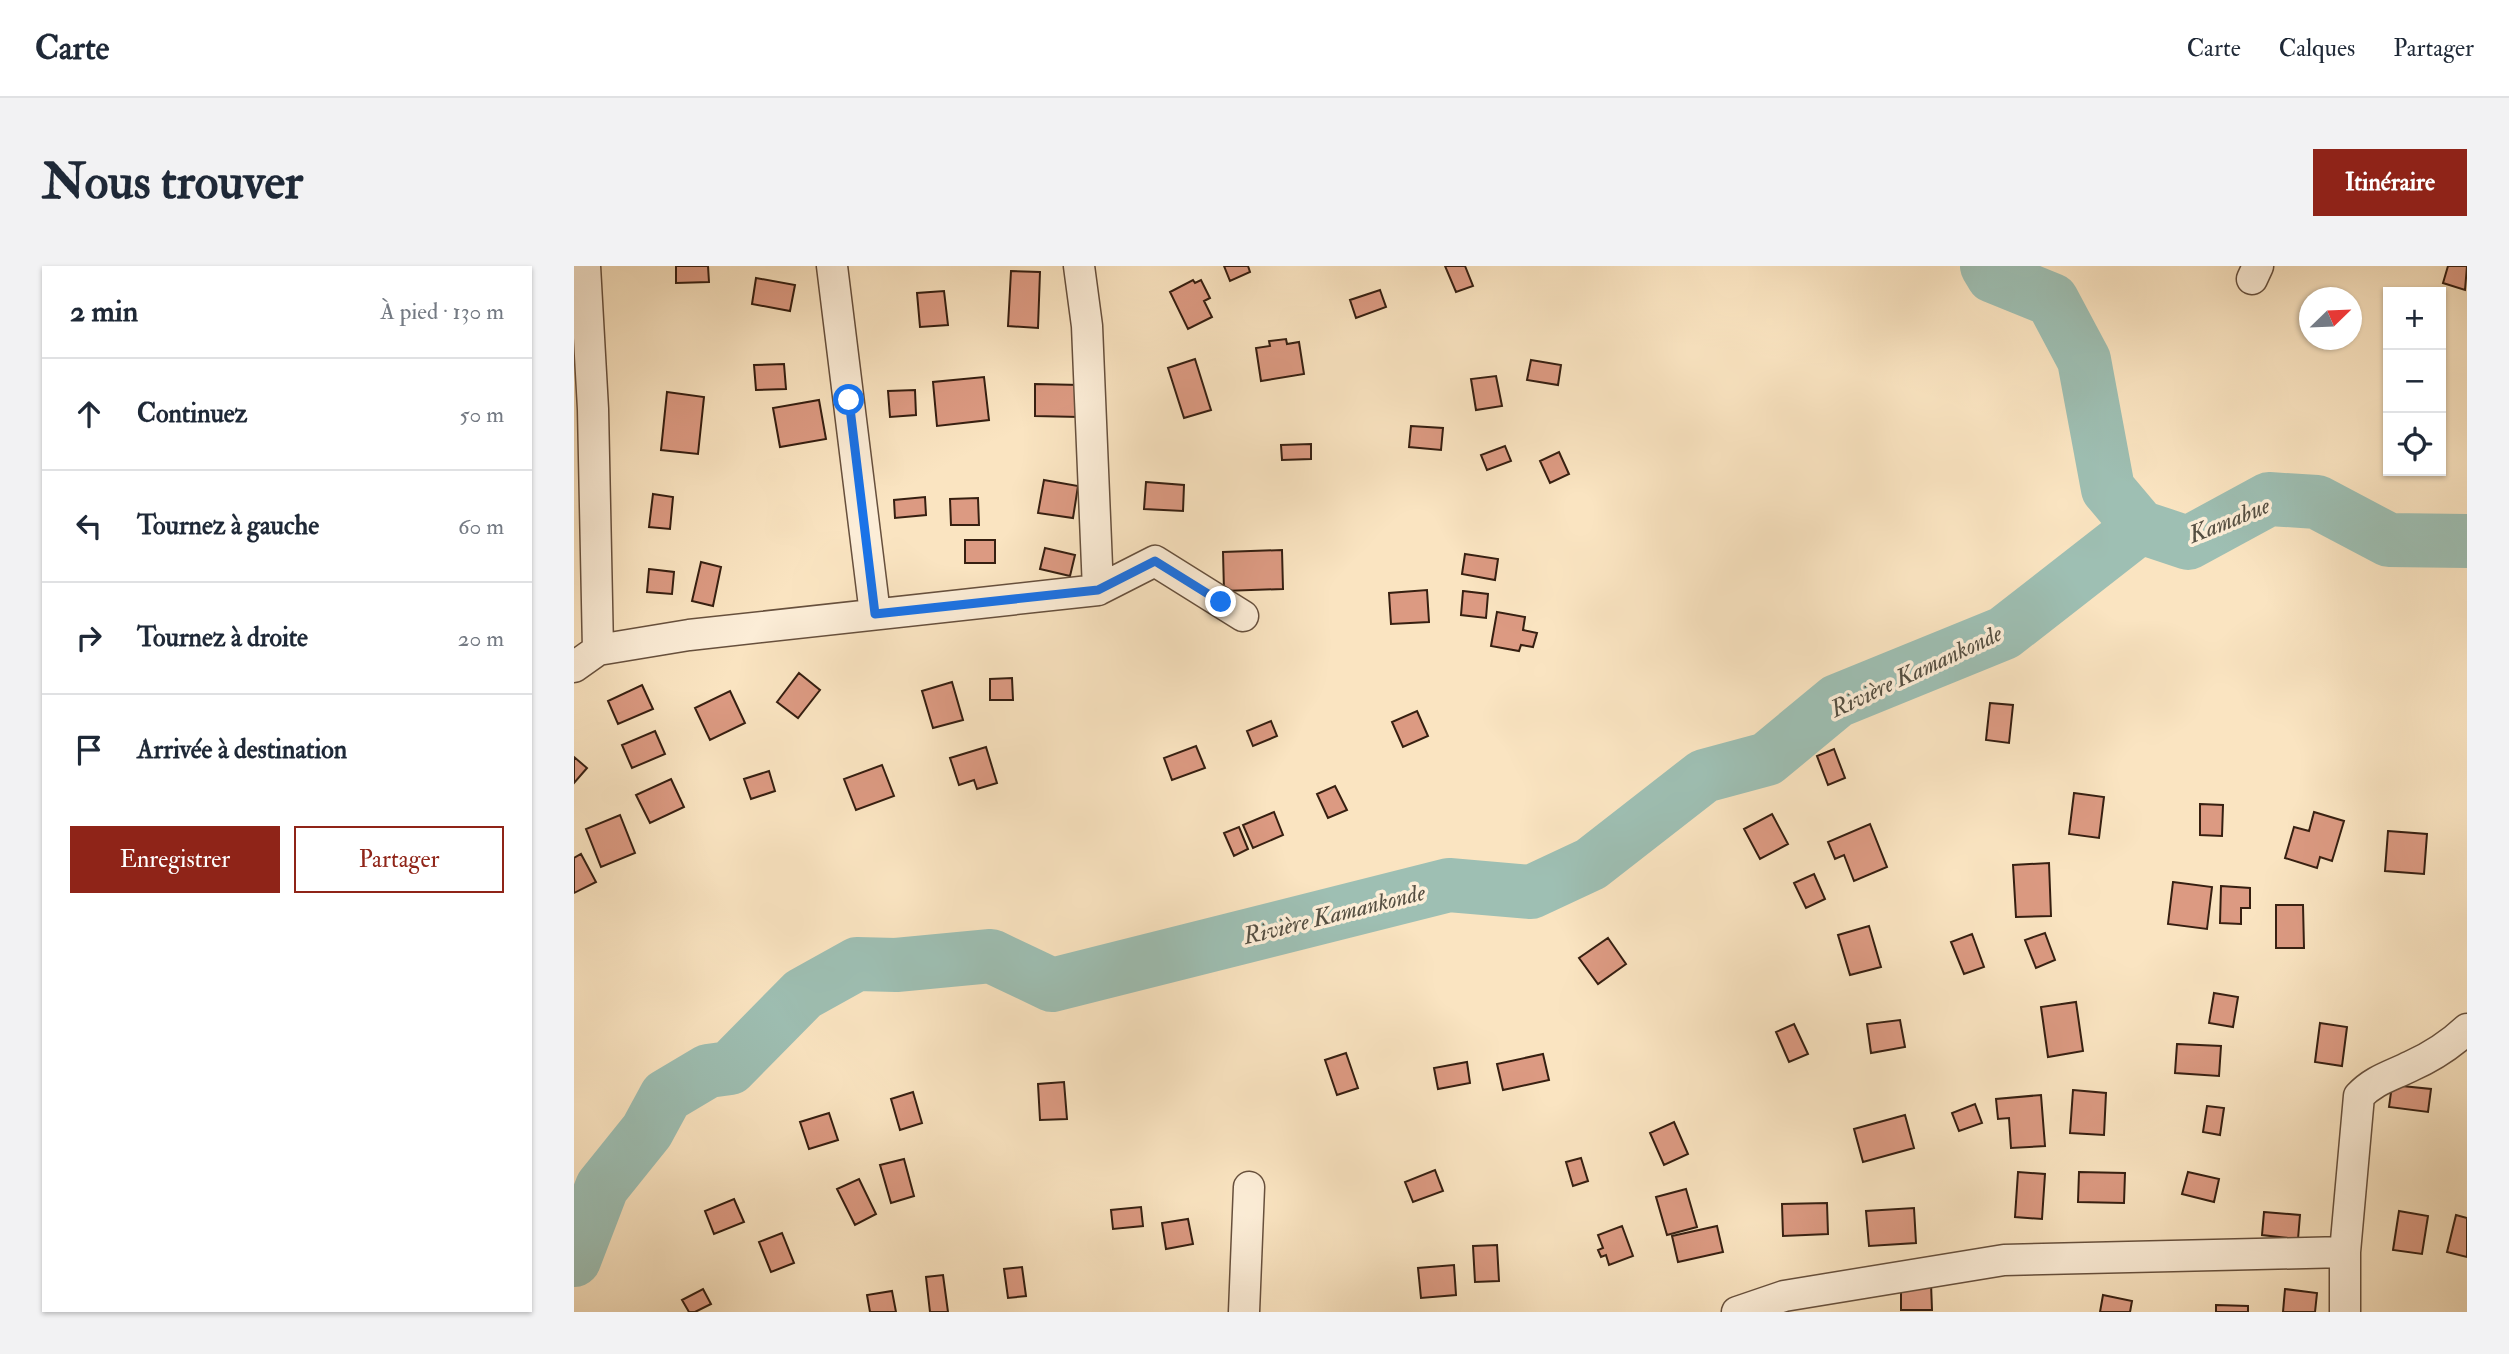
<!DOCTYPE html>
<html lang="fr">
<head>
<meta charset="utf-8">
<style>
  :root { --surface:#fff; --page:#f2f2f3; --text:#1f2937; --muted:#747a83; --line:#e0e1e3; --accent:#8f2418 }
  body { margin:0; font-family:"IM FELL Double Pica",serif; background:var(--page); color:var(--text) }
  .controls { position:absolute; right:21px; top:21px; display:grid; overflow:hidden; border-radius:0px; box-shadow:0 2px 5px #0004 }
  .controls button { width:63px; height:63px; display:grid; place-items:center; padding:0; border:0; border-bottom:2px solid var(--line); background:var(--surface); color:var(--text); font:35px sans-serif }
  .compass { position:absolute; left:1725px; top:21px; width:63px; height:63px; border-radius:50%; background:var(--surface); box-shadow:0 2px 5px #0004; rotate:67deg }
  .stop { position:absolute; width:21px; height:21px; margin:-16px; border:5px solid #1a73e8; border-radius:50%; background:#fff }
  .stop.end { background:#1a73e8; border-color:#fff; box-shadow:0 2px 7px #0008 }
  .list { margin:0; padding:0; list-style:none }
  h2 { display:flex; justify-content:space-between; align-items:center; height:91px; margin:0; padding:0 28px; font-size:30px }
  h2 small { font-size:23px; font-weight:400; color:var(--muted) }
  .list li { display:grid; grid-template-columns:46px 1fr auto; gap:21px; align-items:center; box-sizing:border-box; height:112px; padding:0 28px; border-top:2px solid var(--line) }
  .list b { display:block; font-size:26px; white-space:nowrap }
  .list em { font-size:23px; font-style:normal; color:var(--muted) }
  .actions { display:flex; gap:14px; padding:21px 28px }
  .actions a { flex:1; padding:16px 0; border:2px solid var(--accent); border-radius:0px; text-align:center; font-size:24px; color:var(--accent) }
  .actions .main { background:var(--accent); color:#fff }
  .icon { flex:none; width:38px; height:38px; fill:none; stroke:currentColor; stroke-width:2; stroke-linecap:round; stroke-linejoin:round }
  .map { position:relative; flex:none; width:1893px; height:1046px; overflow:hidden; border-radius:0px }
  header { display:flex; align-items:center; gap:42px; box-sizing:border-box; height:98px; padding:0 35px; background:var(--surface); border-bottom:2px solid var(--line) }
  header strong { font-size:33px }
  nav { display:flex; gap:38px; margin-inline-start:auto; font-size:24px }
  .intro { display:flex; align-items:center; justify-content:space-between; box-sizing:border-box; height:168px; padding:0 42px }
  h1 { margin:0; font-size:49px }
  .button { padding:18px 32px; border-radius:0px; background:var(--accent); color:#fff; font-size:24px; font-weight:700 }
  main { display:flex; gap:42px; padding:0 42px }
  aside { flex:1; background:var(--surface); border-radius:0px; box-shadow:0 2px 5px #0004 }
  .map>svg:first-child { display:block }
</style>
</head>
<body>
<header>
<strong>Carte</strong>
<nav><a>Carte</a><a>Calques</a><a>Partager</a></nav>
</header>
<div class="intro"><h1>Nous trouver</h1><a class="button">Itinéraire</a></div>
<main>
<aside>
<h2>2 min<small>À pied · 130 m</small></h2>
<ul class="list">
<li><svg class="icon" aria-label="ahead" viewBox="0 0 24 24"><path d="M12 20V5M6 11l6-6 6 6"/></svg><div><b>Continuez</b></div><em>50 m</em></li>
<li><svg class="icon" aria-label="left" viewBox="0 0 24 24"><path d="M17 20v-9H6M10 6l-5 5 5 5"/></svg><div><b>Tournez à gauche</b></div><em>60 m</em></li>
<li><svg class="icon" aria-label="right" viewBox="0 0 24 24"><path d="M7 20v-9h11M14 6l5 5-5 5"/></svg><div><b>Tournez à droite</b></div><em>20 m</em></li>
<li><svg class="icon" aria-label="arrive" viewBox="0 0 24 24"><path d="M6 21V4h12l-3 4 3 4H6"/></svg><div><b>Arrivée à destination</b></div></li>
</ul>
<div class="actions"><a class="main">Enregistrer</a><a>Partager</a></div>
</aside>
<div class="map">
<svg width="1893" height="1046" viewBox="0 0 1893 1046">
  <rect width="100%" height="100%" fill="#fae4c1"/>
  <filter id="stains"><feTurbulence type="fractalNoise" baseFrequency=".00286" numOctaves="4"/><feColorMatrix values="0 0 0 0 .2 0 0 0 0 .09 0 0 0 0 .02 0 0 0 .5 -.17"/></filter>
  <radialGradient id="worn" r=".72"><stop offset=".6" stop-color="#630" stop-opacity="0"/><stop offset="1" stop-color="#630" stop-opacity=".3"/></radialGradient>
  <g fill="none" stroke-linecap="round" stroke-linejoin="round">
    <path stroke="#9ebfb3" stroke-width="54" d="M1413 0 1419 10 1478 34 1510 94 1534 223 1566 261 1614 277 1695 233 1743 236 1815 274 1893 275
      M0 994 28 921 73 865 92 830 134 805 156 802 229 728 283 698 322 699 417 690 478 719 875 619 957 626 1017 598 1130 510 1193 493 1263 435 1430 367 1566 261"/>
  </g>
  <path fill="#dc9a82" stroke="#361f11" stroke-width="2" d="M102 0H134L135 16 102 17Z
    M650 0H674L676 6 656 15Z
    M871 0H891L899 20 882 26Z
    M1874 0H1893L1891 24 1869 17Z
    M437 5 466 6 464 62 434 60Z
    M182 12 221 19 216 45 178 38Z
    M619 14 621 17 627 14 636 32 630 35 638 51 614 63 596 26Z
    M806 24 812 41 782 52 776 34Z
    M370 25 374 59 346 61 343 27Z
    M712 73 713 78 725 76 730 108 687 115 682 82 696 80 695 75Z
    M621 93 637 144 610 152 594 102Z
    M957 94 987 99 984 119 953 114Z
    M210 98 212 123 182 124 180 99Z
    M922 110 928 140 902 144 897 113Z
    M410 111 415 154 363 160 359 116Z
    M461 118 506 119 505 151 461 150Z
    M341 124 342 149 316 151 314 125Z
    M93 126 130 131 124 188 87 184Z
    M245 134 252 173 206 181 199 142Z
    M837 160 869 162 867 184 835 181Z
    M737 178V193L708 194 707 179Z
    M931 180 937 195 913 204 907 189Z
    M985 186 995 208 976 217 966 195Z
    M470 214 504 220 499 252 464 247Z
    M572 216 610 219 609 245 570 243Z
    M79 228 99 231 96 263 75 261Z
    M351 231 352 249 321 252 320 234Z
    M404 232 405 259H377L376 233Z
    M391 274H421V297H391Z
    M471 282 501 289 496 310 466 303Z
    M708 284 709 323 650 325 649 286Z
    M891 288 924 293 921 314 888 308Z
    M127 296 147 301 139 340 118 335Z
    M75 303 100 306 98 328 73 326Z
    M853 324 855 356 817 358 815 327Z
    M889 325 914 328 912 352 887 349Z
    M923 346 951 351 949 364 963 367 959 381 947 379 945 385 917 380Z
    M225 407 246 424 224 452 203 436Z
    M438 412 439 434H416V413Z
    M378 416 389 454 359 462 348 425Z
    M68 419 79 443 44 458 34 435Z
    M156 425 171 457 136 474 121 442Z
    M1416 437 1439 439 1435 477 1412 474Z
    M843 445 854 470 829 481 818 456Z
    M697 455 703 470 679 480 673 465Z
    M81 465 91 488 58 502 48 479Z
    M622 480 631 502 598 514 590 492Z
    M412 481 423 517 403 523 400 514 385 519 376 492Z
    M1260 483 1271 512 1254 519 1243 490Z
    M0 491 13 502 0 517Z
    M308 499 320 530 282 544 270 513Z
    M195 505 201 525 177 533 170 513Z
    M97 513 110 541 76 557 62 529Z
    M761 520 773 544 754 552 743 528Z
    M1500 527 1530 531 1525 572 1495 568Z
    M1626 538 1649 539 1648 570 1626 569Z
    M700 546 709 569 679 582 669 559Z
    M1740 546 1770 555 1758 595 1746 591 1743 602 1711 592 1720 561 1735 565Z
    M1198 548 1214 578 1186 593 1170 563Z
    M46 549 61 587 27 601 12 563Z
    M1296 558 1313 601 1280 615 1270 589 1261 593 1254 576Z
    M665 561 674 583 660 590 650 567Z
    M1814 565 1853 568 1850 608 1811 605Z
    M7 588 22 616 0 627V592Z
    M1475 597 1477 650 1442 651 1439 599Z
    M1240 608 1251 633 1232 642 1220 617Z
    M1599 616 1638 621 1633 663 1594 658Z
    M1647 620 1676 622V642H1667V658L1646 657Z
    M1702 639H1729L1730 682H1702Z
    M1295 660 1307 701 1276 709 1264 669Z
    M1471 667 1481 694 1462 702 1451 674Z
    M1398 668 1410 701 1390 708 1377 676Z
    M1034 672 1052 698 1024 718 1005 692Z
    M1640 727 1664 731 1659 761 1635 757Z
    M1502 736 1509 785 1474 791 1467 741Z
    M1326 754 1331 781 1297 787 1293 758Z
    M1746 757 1773 761 1768 800 1741 796Z
    M1220 758 1234 788 1215 796 1202 766Z
    M1603 778 1647 780 1645 810 1601 807Z
    M772 787 784 822 763 829 751 794Z
    M969 788 975 814 929 824 923 798Z
    M893 796 896 817 864 823 860 802Z
    M490 816 493 853 466 854 464 818Z
    M1818 819 1857 823 1854 846 1815 841Z
    M1499 824 1532 827 1530 869 1496 867Z
    M339 826 348 857 326 864 317 833Z
    M1467 829 1471 880 1437 882 1435 852 1424 853 1422 833Z
    M1401 838 1408 857 1385 865 1378 847Z
    M1633 840 1650 842 1646 869 1629 866Z
    M255 847 264 874 235 883 226 856Z
    M1331 849 1340 882 1289 896 1280 863Z
    M1100 856 1114 888 1090 899 1076 867Z
    M1007 892 1014 915 999 920 992 896Z
    M330 893 340 930 317 937 306 899Z
    M861 904 869 925 839 936 831 916Z
    M1444 906 1471 908 1468 953 1441 951Z
    M1505 906 1551 907 1550 937 1504 936Z
    M1614 906 1645 913 1640 936 1608 928Z
    M285 913 302 948 281 959 263 923Z
    M1112 923 1123 961 1093 969 1082 931Z
    M160 933 170 956 140 968 131 945Z
    M1253 937 1254 968 1209 970 1208 938Z
    M567 941 569 960 539 963 537 944Z
    M1340 942 1342 977 1295 980 1292 945Z
    M1825 945 1854 950 1848 988 1819 984Z
    M1690 946 1726 949 1724 973 1688 969Z
    M1882 949 1893 952V991L1873 986Z
    M614 953 619 978 592 983 588 957Z
    M1048 960 1059 990 1035 999 1032 989 1027 991 1024 984 1029 982 1024 969Z
    M1143 960 1149 986 1104 996 1098 970Z
    M208 967 220 997 197 1006 185 976Z
    M923 979 925 1015 901 1016 899 980Z
    M880 999 882 1029 847 1032 844 1002Z
    M448 1001 452 1030 434 1032 430 1003Z
    M369 1009 374 1046H356L352 1011Z
    M1357 1017 1358 1044H1327V1018Z
    M129 1023 137 1038 121 1046H115L108 1034Z
    M1711 1023 1743 1027 1741 1046H1709Z
    M318 1025 322 1046H296L293 1029Z
    M1529 1029 1558 1035 1556 1046H1526Z
    M1642 1039 1674 1040V1046H1642Z"/>
  <g fill="none" stroke-linecap="round" stroke-linejoin="round">
    <defs>
      <path id="minor" d="M11 0 19 143 24 384
        M258 0 301 348
        M505 0 513 60 524 324
        M1678 13 1684 0
        M0 401 24 384 115 369 524 324 581 295 669 350
        M670 1046 675 921
        M1163 1046 1210 1030 1430 994 1771 986
        M1771 1046V986L1785 830C1800 814 1817 810 1837 800 1857 791 1877 778 1893 763"/>
    </defs>
    <use href="#minor" stroke="#67503d" stroke-width="33"/>
    <use href="#minor" stroke="#fcedd7" stroke-width="30"/>
  </g>
  <g fill="none" stroke-linecap="round" stroke-linejoin="round">
    <path stroke="#1a73e8" stroke-width="9" d="M275 134 301 348 524 324 581 295 647 336"/>
  </g>
  <g text-anchor="middle" stroke-width="7" stroke-linejoin="round" paint-order="stroke">
    <g font-size="24" font-style="italic" fill="#554f42" stroke="#fcedd7">
      <text transform="translate(1655 254) rotate(-22)" y="8">Kamabue</text>
      <text transform="translate(1342 405) rotate(-25)" y="8">Rivière Kamankonde</text>
      <text transform="translate(760 648) rotate(-14)" y="8">Rivière Kamankonde</text>
    </g>
  </g>
  <rect width="100%" height="100%" filter="url(#stains)"/>
  <rect width="100%" height="100%" fill="url(#worn)"/>
</svg>
<div class="controls">
<button>+</button>
<button>−</button>
<button><svg class="icon" aria-label="locate" viewBox="0 0 24 24"><circle cx="12" cy="12" r="6"/><path d="M12 2v4M12 18v4M2 12h4M18 12h4"/></svg></button>
</div>
<svg class="compass" viewBox="-18 -18 36 36"><path d="M0-13l5 13h-10z" fill="#e53935"/><path d="M0 13l5-13h-10z" fill="#747a83"/></svg>
<div class="stop" style="left:275px;top:134px"></div>
<div class="stop end" style="left:647px;top:336px"></div>
</div>
</main>
</body>
</html>
